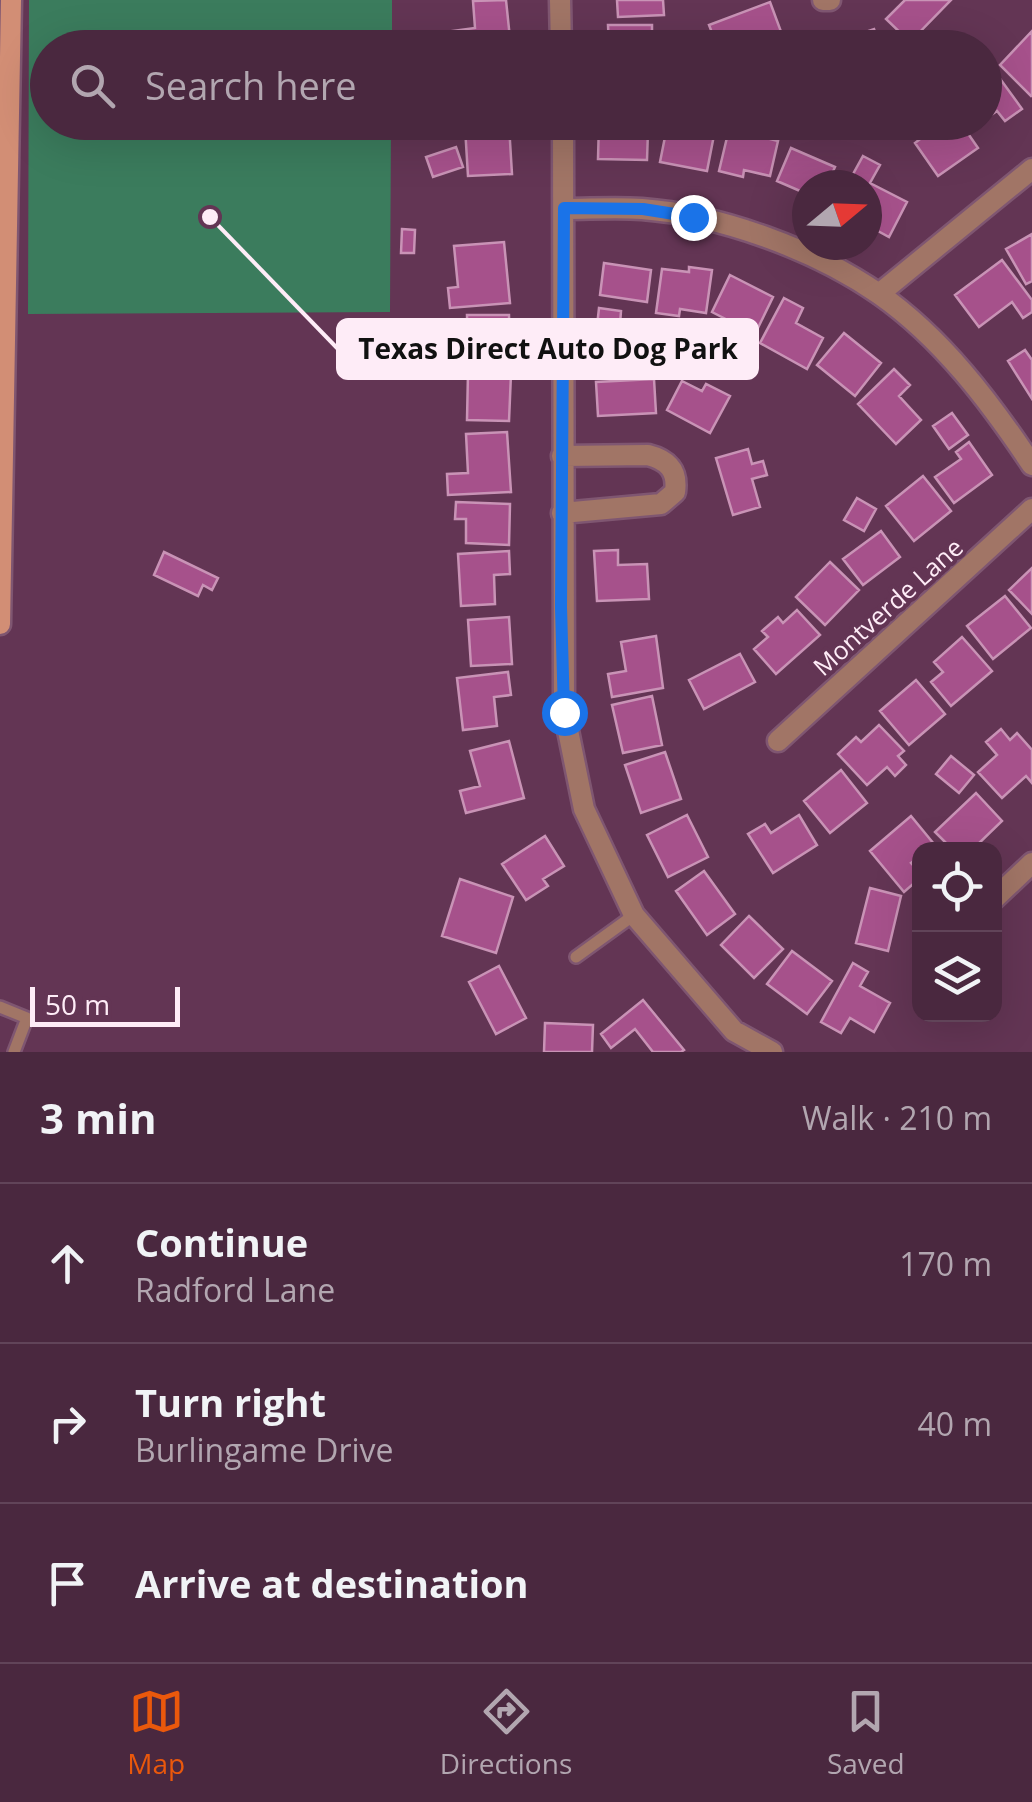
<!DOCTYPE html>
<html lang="en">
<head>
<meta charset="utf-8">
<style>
  :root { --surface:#4a283f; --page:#513046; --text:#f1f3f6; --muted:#b2a6b0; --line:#614459; --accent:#ea580c }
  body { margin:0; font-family:"Open Sans",sans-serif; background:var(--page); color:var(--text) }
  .controls { position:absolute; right:30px; bottom:30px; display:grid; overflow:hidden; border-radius:20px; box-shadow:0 10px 40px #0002 }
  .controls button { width:90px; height:90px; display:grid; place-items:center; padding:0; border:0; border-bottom:2px solid var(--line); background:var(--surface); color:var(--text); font:50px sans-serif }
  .compass { position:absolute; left:792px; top:170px; width:90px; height:90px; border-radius:50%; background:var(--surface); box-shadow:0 10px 40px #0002; rotate:71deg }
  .scale { position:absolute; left:30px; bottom:25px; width:150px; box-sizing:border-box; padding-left:10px; border:5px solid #feecf7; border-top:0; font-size:28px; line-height:35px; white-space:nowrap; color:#feecf7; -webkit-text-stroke:8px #633554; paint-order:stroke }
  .stop { position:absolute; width:30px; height:30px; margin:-22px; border:8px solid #1a73e8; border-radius:50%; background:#fff }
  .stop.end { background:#1a73e8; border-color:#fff; box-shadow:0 2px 10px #0008 }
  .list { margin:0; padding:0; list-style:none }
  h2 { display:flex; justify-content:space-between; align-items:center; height:130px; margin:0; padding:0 40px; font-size:42px }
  h2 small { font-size:32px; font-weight:400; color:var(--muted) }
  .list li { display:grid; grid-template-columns:65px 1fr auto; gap:30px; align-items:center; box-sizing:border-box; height:160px; padding:0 40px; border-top:2px solid var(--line) }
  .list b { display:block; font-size:38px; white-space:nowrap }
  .list p { margin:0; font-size:32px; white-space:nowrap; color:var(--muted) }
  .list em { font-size:32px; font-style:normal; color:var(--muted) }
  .icon { flex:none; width:55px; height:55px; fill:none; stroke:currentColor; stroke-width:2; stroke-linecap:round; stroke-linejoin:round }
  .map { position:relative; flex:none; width:1032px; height:1052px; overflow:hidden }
  .search { position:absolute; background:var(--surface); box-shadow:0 10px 40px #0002; left:30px; right:30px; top:30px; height:110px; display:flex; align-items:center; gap:25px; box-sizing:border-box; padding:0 35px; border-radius:55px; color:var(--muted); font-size:38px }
  .sheet { height:610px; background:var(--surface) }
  nav { display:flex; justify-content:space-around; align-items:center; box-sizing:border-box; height:140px; border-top:2px solid var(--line); background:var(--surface); font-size:28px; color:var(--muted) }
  nav a { display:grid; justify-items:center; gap:5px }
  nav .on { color:var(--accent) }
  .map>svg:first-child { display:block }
</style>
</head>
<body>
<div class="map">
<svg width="1032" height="1052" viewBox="0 0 1032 1052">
  <rect width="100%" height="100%" fill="#633554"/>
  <path fill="#3b7c5d" d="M29 0H392V47L48 48V122L391 123 390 312 28 314Z"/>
  <path fill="#a6518b" stroke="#c993b6" stroke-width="2.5" d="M506 0 511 48H453L452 31 475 28 473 1Z
    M617 0H663L664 15 618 17Z
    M905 0H951L910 42 886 19Z
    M770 2 783 37 756 48H718L709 25Z
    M608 25H652V48H609Z
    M874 29 880 48H819Z
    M1032 31V95L1031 96 1000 65Z
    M993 69 1022 109 1005 121 997 111 984 120V75Z
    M599 122H631V130L648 131 647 160 598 159Z
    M668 122 715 130 707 171 660 162Z
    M919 122H960L978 148 938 176 915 143 924 136 916 125Z
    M509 125 512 174 468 176 465 127Z
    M729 129 778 141 770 176 744 170 743 177 719 171Z
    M456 147 463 167 433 177 426 157Z
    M791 148 835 167 827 185H807V194L777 181Z
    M863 156 880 165 870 183 907 202 889 237 867 225V185H847Z
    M402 229 415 230 414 253H401Z
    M1032 234V281L1026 284 1006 249Z
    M504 242 510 303 450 308 448 288 458 287 454 246Z
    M1002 260 1032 300V312L1023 318 1012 302 979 327 955 295Z
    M604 263 651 270 647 302 600 295Z
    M689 267 712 270 706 313 680 309 679 316 656 313 662 269 689 272Z
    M730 275 773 297 755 334 712 312Z
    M784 298 803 308 796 323 823 338 807 369 760 343Z
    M599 308 621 311 619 337 596 335Z
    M467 315H509L510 364H468Z
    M844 333 881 363 855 396 817 365Z
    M1025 350 1032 360V399L1008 361Z
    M894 369 910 385 899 396 921 420 896 444 858 404Z
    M468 373 511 374 509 421 467 420Z
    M654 379 656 413 598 416 596 382Z
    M682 381 702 391 706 384 730 396 710 433 667 410Z
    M952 413 968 435 949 449 933 426Z
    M507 432 511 492 448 495 447 474 468 473 466 434Z
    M969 442 992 475 954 503 935 477 961 459 956 452Z
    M748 449 752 464 763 461 767 475 752 479 760 507 733 515 716 458Z
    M923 476 951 511 914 541 886 506Z
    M857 498 876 509 864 531 844 520Z
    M456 502 510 504 509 545 466 543V519H455Z
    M881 531 900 557 863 585 843 559Z
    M618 550V565L647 564 649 599 597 601 594 551Z
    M509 551 510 574 494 575 495 604 461 606 458 554Z
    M164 552 218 578 212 590 203 585 198 596 154 575Z
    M830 562 859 590 825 625 796 597Z
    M1032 568V614L1009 590Z
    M1005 596 1031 628 993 659 967 626Z
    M797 610 820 635 776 674 754 649 768 637 762 631 778 617 783 623Z
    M509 617 512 664 471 666 468 620Z
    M656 636 663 688 612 697 608 674 626 671 621 642Z
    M962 637 992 671 951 706 931 682 943 672 934 662Z
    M740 654 755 682 704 709 689 680Z
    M508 672 511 695 494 697 497 726 463 730 457 678Z
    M916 680 945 714 909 745 880 711Z
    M652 696 662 745 623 753 612 705Z
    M879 725 904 751 898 756 906 765 895 776 887 767 867 785 838 754 856 737 861 742Z
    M1001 729 1010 740 1017 733 1032 750V783L1026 776 1002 798 978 772 997 755 986 742Z
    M509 741 524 798 466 813 460 791 480 786 470 751Z
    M665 752 681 799 641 813 625 765Z
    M951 756 974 775 959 793 936 774Z
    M841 770 867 803 830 833 804 801Z
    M976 793 1002 821 973 849H952L935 832Z
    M687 815 708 857 668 877 647 835Z
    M799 815 817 845 773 873 748 834 765 824 771 833Z
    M911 816 934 844 927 849H920V856L911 863 920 873V878L904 892 870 851Z
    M545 836 564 866 543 879 548 886 526 900 502 864Z
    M704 871 735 914 707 935 676 891Z
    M460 879 513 897 496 953 442 936Z
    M870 888 901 896 888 951 856 943Z
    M749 916 783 949 754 978 721 945Z
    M792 951 832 981 807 1014 767 984Z
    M853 963 868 972 860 986 890 1003 874 1032 850 1018 841 1033 821 1022Z
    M499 966 526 1018 496 1034 469 982Z
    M643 1000 684 1050 681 1052H653L635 1029 611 1048 601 1034Z
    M545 1023 593 1025 592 1052H544Z"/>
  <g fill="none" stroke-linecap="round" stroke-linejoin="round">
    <defs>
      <path id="lane" d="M576 957 634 915
        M0 1007 27 1018 14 1052"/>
      <path id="street" d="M560 0 561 48
        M823 0H830
        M563 122 564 711 584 809 634 915 734 1031 772 1052
        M565 209C590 209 616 207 642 209 720 215 814 249 879 294 942 338 990 402 1032 465
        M879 294 1032 169
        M562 513 661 504 675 492C678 471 668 460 648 455L562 456
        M778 741 1032 509
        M994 899 1032 863"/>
      <path id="secondary" d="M0 624 11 0"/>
    </defs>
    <use href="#lane" stroke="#7f5671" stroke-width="16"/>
    <use href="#street" stroke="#7f5671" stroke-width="25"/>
    <use href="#secondary" stroke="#7f5671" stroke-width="25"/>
    <use href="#lane" stroke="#a17566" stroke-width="11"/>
    <use href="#street" stroke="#a17566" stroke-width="20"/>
    <use href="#secondary" stroke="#d28e75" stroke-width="20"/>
  </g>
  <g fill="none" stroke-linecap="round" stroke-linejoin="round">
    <path stroke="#1a73e8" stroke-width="12" d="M564 712 561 607 564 208 643 209 693 217"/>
  </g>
  <g text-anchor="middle" stroke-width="8" stroke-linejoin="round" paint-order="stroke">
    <g font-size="25" fill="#feecf7" stroke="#633554">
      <text transform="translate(888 607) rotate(-42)" y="9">Montverde Lane</text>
    </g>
  </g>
  <path fill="none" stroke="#feecf7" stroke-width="4" d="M210 217L338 349"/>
  <circle fill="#feecf7" stroke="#633554" stroke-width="4" cx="210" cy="217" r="10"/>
  <rect fill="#feecf7" stroke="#feecf7" stroke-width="4" x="338" y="320" width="419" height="58" rx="10"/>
  <g font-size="28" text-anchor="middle" font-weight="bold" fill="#111">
    <text x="548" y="359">Texas Direct Auto Dog Park</text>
  </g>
</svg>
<div class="controls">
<button><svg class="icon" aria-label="locate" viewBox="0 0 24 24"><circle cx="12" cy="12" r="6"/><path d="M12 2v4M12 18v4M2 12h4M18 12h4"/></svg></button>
<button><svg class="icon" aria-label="layers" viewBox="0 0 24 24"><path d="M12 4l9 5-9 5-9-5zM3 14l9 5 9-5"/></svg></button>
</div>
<svg class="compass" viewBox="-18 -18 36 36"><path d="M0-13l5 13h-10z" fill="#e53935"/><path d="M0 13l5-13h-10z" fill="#b2a6b0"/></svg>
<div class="scale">50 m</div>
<div class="stop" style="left:564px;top:712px"></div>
<div class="stop end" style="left:693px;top:217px"></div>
<div class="search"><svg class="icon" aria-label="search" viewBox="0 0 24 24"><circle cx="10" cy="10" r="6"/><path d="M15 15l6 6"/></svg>Search here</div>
</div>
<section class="sheet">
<h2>3 min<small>Walk · 210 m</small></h2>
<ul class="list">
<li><svg class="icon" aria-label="ahead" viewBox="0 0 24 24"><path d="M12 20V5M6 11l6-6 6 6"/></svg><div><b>Continue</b><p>Radford Lane</p></div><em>170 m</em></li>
<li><svg class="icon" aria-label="right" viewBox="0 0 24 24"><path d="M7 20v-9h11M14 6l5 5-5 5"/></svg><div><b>Turn right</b><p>Burlingame Drive</p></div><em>40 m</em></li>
<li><svg class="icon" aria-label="arrive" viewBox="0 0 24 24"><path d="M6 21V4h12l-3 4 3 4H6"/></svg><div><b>Arrive at destination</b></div></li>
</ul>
</section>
<nav>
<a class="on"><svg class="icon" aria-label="map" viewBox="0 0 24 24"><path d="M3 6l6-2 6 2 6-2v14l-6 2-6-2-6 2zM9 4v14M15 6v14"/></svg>Map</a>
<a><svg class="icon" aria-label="directions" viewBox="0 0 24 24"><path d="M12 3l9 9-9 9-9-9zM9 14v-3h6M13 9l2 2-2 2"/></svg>Directions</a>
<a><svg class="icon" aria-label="saved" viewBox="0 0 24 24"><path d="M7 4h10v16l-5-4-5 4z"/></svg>Saved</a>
</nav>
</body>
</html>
